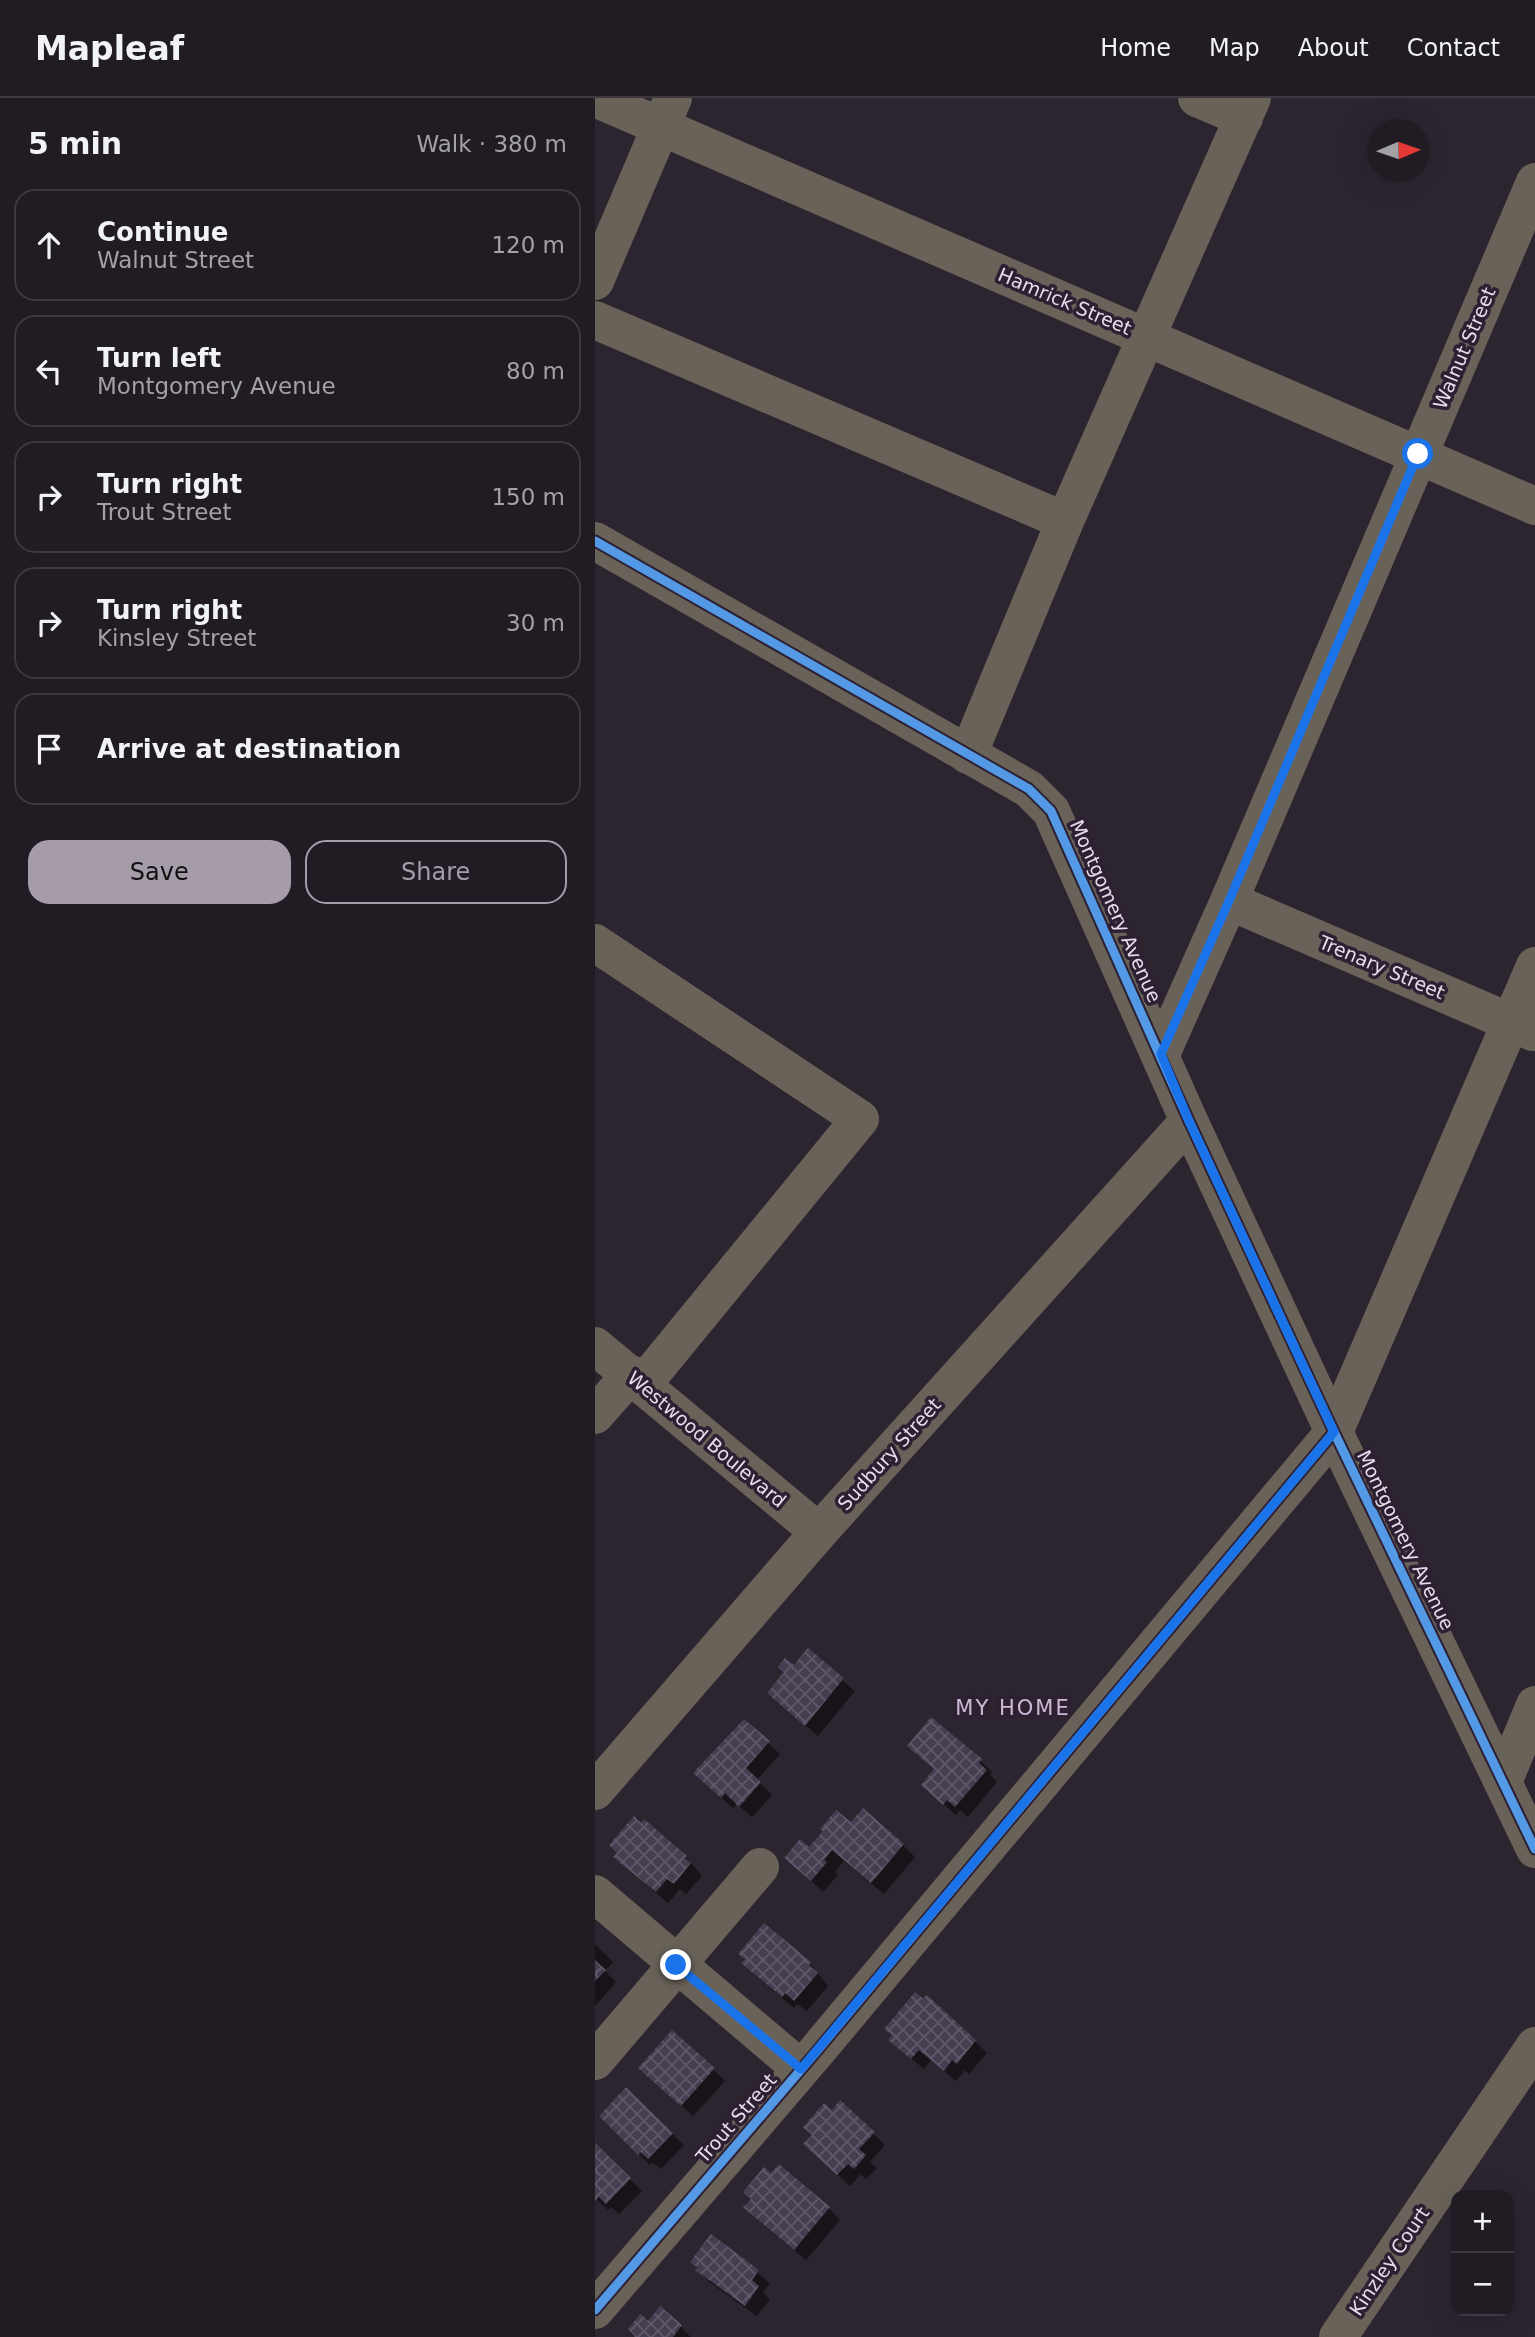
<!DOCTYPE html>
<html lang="en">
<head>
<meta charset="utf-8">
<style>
  :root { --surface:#211b23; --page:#29242b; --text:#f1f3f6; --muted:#a2a1a6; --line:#3e3941; --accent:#a69ca9 }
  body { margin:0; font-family:"DejaVu Sans",sans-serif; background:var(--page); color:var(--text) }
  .controls { position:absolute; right:21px; bottom:21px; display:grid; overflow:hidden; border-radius:14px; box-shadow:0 7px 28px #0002 }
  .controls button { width:63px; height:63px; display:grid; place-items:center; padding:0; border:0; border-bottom:2px solid var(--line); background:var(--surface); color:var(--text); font:35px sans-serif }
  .compass { position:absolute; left:772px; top:21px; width:63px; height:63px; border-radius:50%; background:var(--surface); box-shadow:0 7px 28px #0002; rotate:88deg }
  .stop { position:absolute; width:21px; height:21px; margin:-16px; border:5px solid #1a73e8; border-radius:50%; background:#fff }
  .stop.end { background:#1a73e8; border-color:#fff; box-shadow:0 2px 7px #0008 }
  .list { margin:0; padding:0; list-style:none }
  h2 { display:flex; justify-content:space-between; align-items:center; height:91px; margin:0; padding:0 28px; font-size:30px }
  h2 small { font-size:23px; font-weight:400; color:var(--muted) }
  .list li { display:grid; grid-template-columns:46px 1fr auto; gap:21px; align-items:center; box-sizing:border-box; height:112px; margin:0 14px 14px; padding:0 14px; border:2px solid var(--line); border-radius:21px }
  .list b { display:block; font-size:26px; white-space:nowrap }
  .list p { margin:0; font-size:23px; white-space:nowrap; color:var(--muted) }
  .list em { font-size:23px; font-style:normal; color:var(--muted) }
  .actions { display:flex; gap:14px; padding:21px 28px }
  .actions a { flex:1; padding:16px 0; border:2px solid var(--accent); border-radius:21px; text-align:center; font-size:24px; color:var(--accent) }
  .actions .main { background:var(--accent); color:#111 }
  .icon { flex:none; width:38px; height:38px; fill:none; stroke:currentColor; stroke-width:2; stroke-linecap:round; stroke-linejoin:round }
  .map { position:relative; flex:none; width:940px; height:2239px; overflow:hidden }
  header { display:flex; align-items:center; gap:42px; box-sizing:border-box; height:98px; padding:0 35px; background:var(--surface); border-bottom:2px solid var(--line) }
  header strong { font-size:33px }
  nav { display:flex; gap:38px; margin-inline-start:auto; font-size:24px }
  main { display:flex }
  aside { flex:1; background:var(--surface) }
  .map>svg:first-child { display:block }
</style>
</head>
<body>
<header>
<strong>Mapleaf</strong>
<nav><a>Home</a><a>Map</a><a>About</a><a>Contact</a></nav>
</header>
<main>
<aside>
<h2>5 min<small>Walk · 380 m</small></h2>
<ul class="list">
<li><svg class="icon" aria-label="ahead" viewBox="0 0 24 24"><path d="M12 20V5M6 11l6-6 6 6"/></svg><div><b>Continue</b><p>Walnut Street</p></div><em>120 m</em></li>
<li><svg class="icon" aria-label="left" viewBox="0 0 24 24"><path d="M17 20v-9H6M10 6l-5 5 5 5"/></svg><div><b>Turn left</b><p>Montgomery Avenue</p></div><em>80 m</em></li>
<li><svg class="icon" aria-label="right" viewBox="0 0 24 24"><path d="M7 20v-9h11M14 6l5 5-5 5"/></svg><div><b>Turn right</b><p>Trout Street</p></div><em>150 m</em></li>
<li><svg class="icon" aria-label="right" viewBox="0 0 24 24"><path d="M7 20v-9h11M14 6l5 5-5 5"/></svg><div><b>Turn right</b><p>Kinsley Street</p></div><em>30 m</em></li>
<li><svg class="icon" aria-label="arrive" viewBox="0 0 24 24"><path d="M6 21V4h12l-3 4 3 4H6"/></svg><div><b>Arrive at destination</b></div></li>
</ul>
<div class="actions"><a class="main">Save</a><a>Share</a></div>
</aside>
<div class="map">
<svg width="940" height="2239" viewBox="0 0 940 2239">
  <defs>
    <pattern id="building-cross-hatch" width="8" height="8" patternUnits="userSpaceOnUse" patternTransform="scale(1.75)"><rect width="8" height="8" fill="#443e51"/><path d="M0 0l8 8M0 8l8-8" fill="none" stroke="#5f596a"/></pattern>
  </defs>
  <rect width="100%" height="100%" fill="#2c242f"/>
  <path fill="#0007" d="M213 1553 260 1593 223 1638 174 1595 191 1575 199 1570Z
    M149 1623 185 1656 162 1682 177 1697 157 1719 142 1706 138 1710 112 1687Z
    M386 1663 397 1674 395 1677 402 1684 373 1719 365 1712 361 1717 340 1698 341 1672Z
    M49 1723 91 1759 107 1778 91 1796 85 1791 73 1805 32 1770Z
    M256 1727 308 1747 320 1759 289 1796 249 1763 240 1774 243 1777 228 1794 191 1760 215 1751Z
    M170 1827 215 1866 233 1888 212 1913 202 1906 199 1910 160 1877Z
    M0 1846 18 1864 10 1873 21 1884 0 1908Z
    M380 1943 392 1955 374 1976 370 1972 361 1983 336 1962 329 1971 307 1953Z
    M118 1971 130 1983 98 2018 57 1981Z
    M31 1992 89 2047 66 2071 57 2064 55 2067 6 2018Z
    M246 2005 290 2047 275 2064 282 2070 271 2081 266 2076 255 2088 222 2057 219 2037Z
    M0 2047 47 2093 24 2116 16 2109 13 2112 0 2100Z
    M234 2110 245 2122 211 2162 162 2121Z
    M117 2138 175 2185 168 2194 175 2201 162 2218 114 2184 103 2172Z
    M65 2211 86 2229 96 2239H41Z"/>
  <path fill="url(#building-cross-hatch)" d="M213 1550 249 1580 210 1628 172 1595 189 1574 183 1569 190 1560 199 1567Z
    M336 1619 387 1661 384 1665 392 1672 360 1709 352 1702 348 1707 326 1687 339 1671 312 1648Z
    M149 1621 175 1643 151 1670 166 1684 144 1709 130 1695 126 1700 98 1675Z
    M268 1710 309 1746 276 1785 237 1752 229 1762 232 1764 216 1783 189 1760 205 1741 214 1749 228 1733 225 1731 241 1712 256 1724Z
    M39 1718 46 1725 49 1721 92 1758 90 1760 96 1765 79 1786 72 1781 61 1794 18 1759 22 1755 14 1747Z
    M169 1825 216 1864 214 1867 223 1875 199 1903 190 1895 187 1899 146 1865 150 1861 143 1856Z
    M0 1862 11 1872 0 1883Z
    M320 1894 328 1900 332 1897 381 1942 362 1966 357 1962 349 1973 324 1952 316 1961 293 1942 297 1937 289 1931Z
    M77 1932 120 1970 86 2008 43 1970Z
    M31 1989 78 2035 53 2061 45 2054 43 2057 4 2018Z
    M245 2002 280 2034 264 2051 271 2057 259 2071 253 2066 242 2077 208 2046 217 2037 208 2029 229 2005 237 2012Z
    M0 2045 36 2080 11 2106 4 2099 0 2103Z
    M184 2066 235 2109 199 2152 148 2109 156 2101 148 2094 169 2069 176 2075Z
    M116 2136 164 2172 157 2182 164 2188 150 2208 100 2172 103 2170 95 2164Z
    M65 2208 87 2227 78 2239H39L40 2238 33 2231 45 2216 53 2223Z"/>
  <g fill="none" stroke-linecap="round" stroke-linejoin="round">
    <path stroke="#686259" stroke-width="38" d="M0 0 940 408
      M602 0 649 20
      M0 183 78 0
      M0 222 470 423
      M0 443 434 691 456 713 594 1023 739 1334 940 1751
      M373 657 470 423 657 0
      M634 803 938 934
      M0 845 265 1021 48 1286
      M566 956 634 803 940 84
      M0 1248 224 1434
      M0 1317 36 1276
      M908 1684 940 1607
      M0 1693 224 1434 594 1023
      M0 1796 206 1971
      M0 1963 165 1769
      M0 2212 221 1954 739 1334 940 868
      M743 2239 940 1948"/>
    <defs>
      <path id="cycleway" d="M0 443 434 691 456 713 594 1023 739 1334 940 1751
        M0 2212 221 1954 739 1334"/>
    </defs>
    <use href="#cycleway" stroke="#2e2033" stroke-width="13"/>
    <use href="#cycleway" stroke="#5399e6" stroke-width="9"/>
  </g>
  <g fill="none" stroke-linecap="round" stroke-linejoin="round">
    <path stroke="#1a73e8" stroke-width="9" d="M81 1867 206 1971 739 1334 594 1023 566 956 634 803 823 356"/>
  </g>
  <g text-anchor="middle" stroke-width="7" stroke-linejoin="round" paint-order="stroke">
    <g font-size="19" fill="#e7ddea" stroke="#2e2033">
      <text transform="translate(470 203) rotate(23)" y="7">Hamrick Street</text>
      <text transform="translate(869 250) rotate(-67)" y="7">Walnut Street</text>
      <text transform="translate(521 813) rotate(66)" y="7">Montgomery Avenue</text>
      <text transform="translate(787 869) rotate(23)" y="7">Trenary Street</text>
      <text transform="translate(112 1341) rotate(40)" y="7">Westwood Boulevard</text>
      <text transform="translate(294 1356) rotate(-48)" y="7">Sudbury Street</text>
      <text transform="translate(811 1442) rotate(64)" y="7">Montgomery Avenue</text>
      <text transform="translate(141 2020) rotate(-49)" y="7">Trout Street</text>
      <text transform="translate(794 2163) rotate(-56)" y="7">Kinzley Court</text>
    </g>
    <g font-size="21" letter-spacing="2" fill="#cbb9d1" stroke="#2e2033">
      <text x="418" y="1617">MY HOME</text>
    </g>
  </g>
</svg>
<div class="controls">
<button>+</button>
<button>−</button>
</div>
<svg class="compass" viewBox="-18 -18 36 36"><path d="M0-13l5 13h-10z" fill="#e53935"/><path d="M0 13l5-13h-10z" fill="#a2a1a6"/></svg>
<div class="stop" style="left:823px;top:356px"></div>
<div class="stop end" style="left:81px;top:1867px"></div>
</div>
</main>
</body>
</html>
